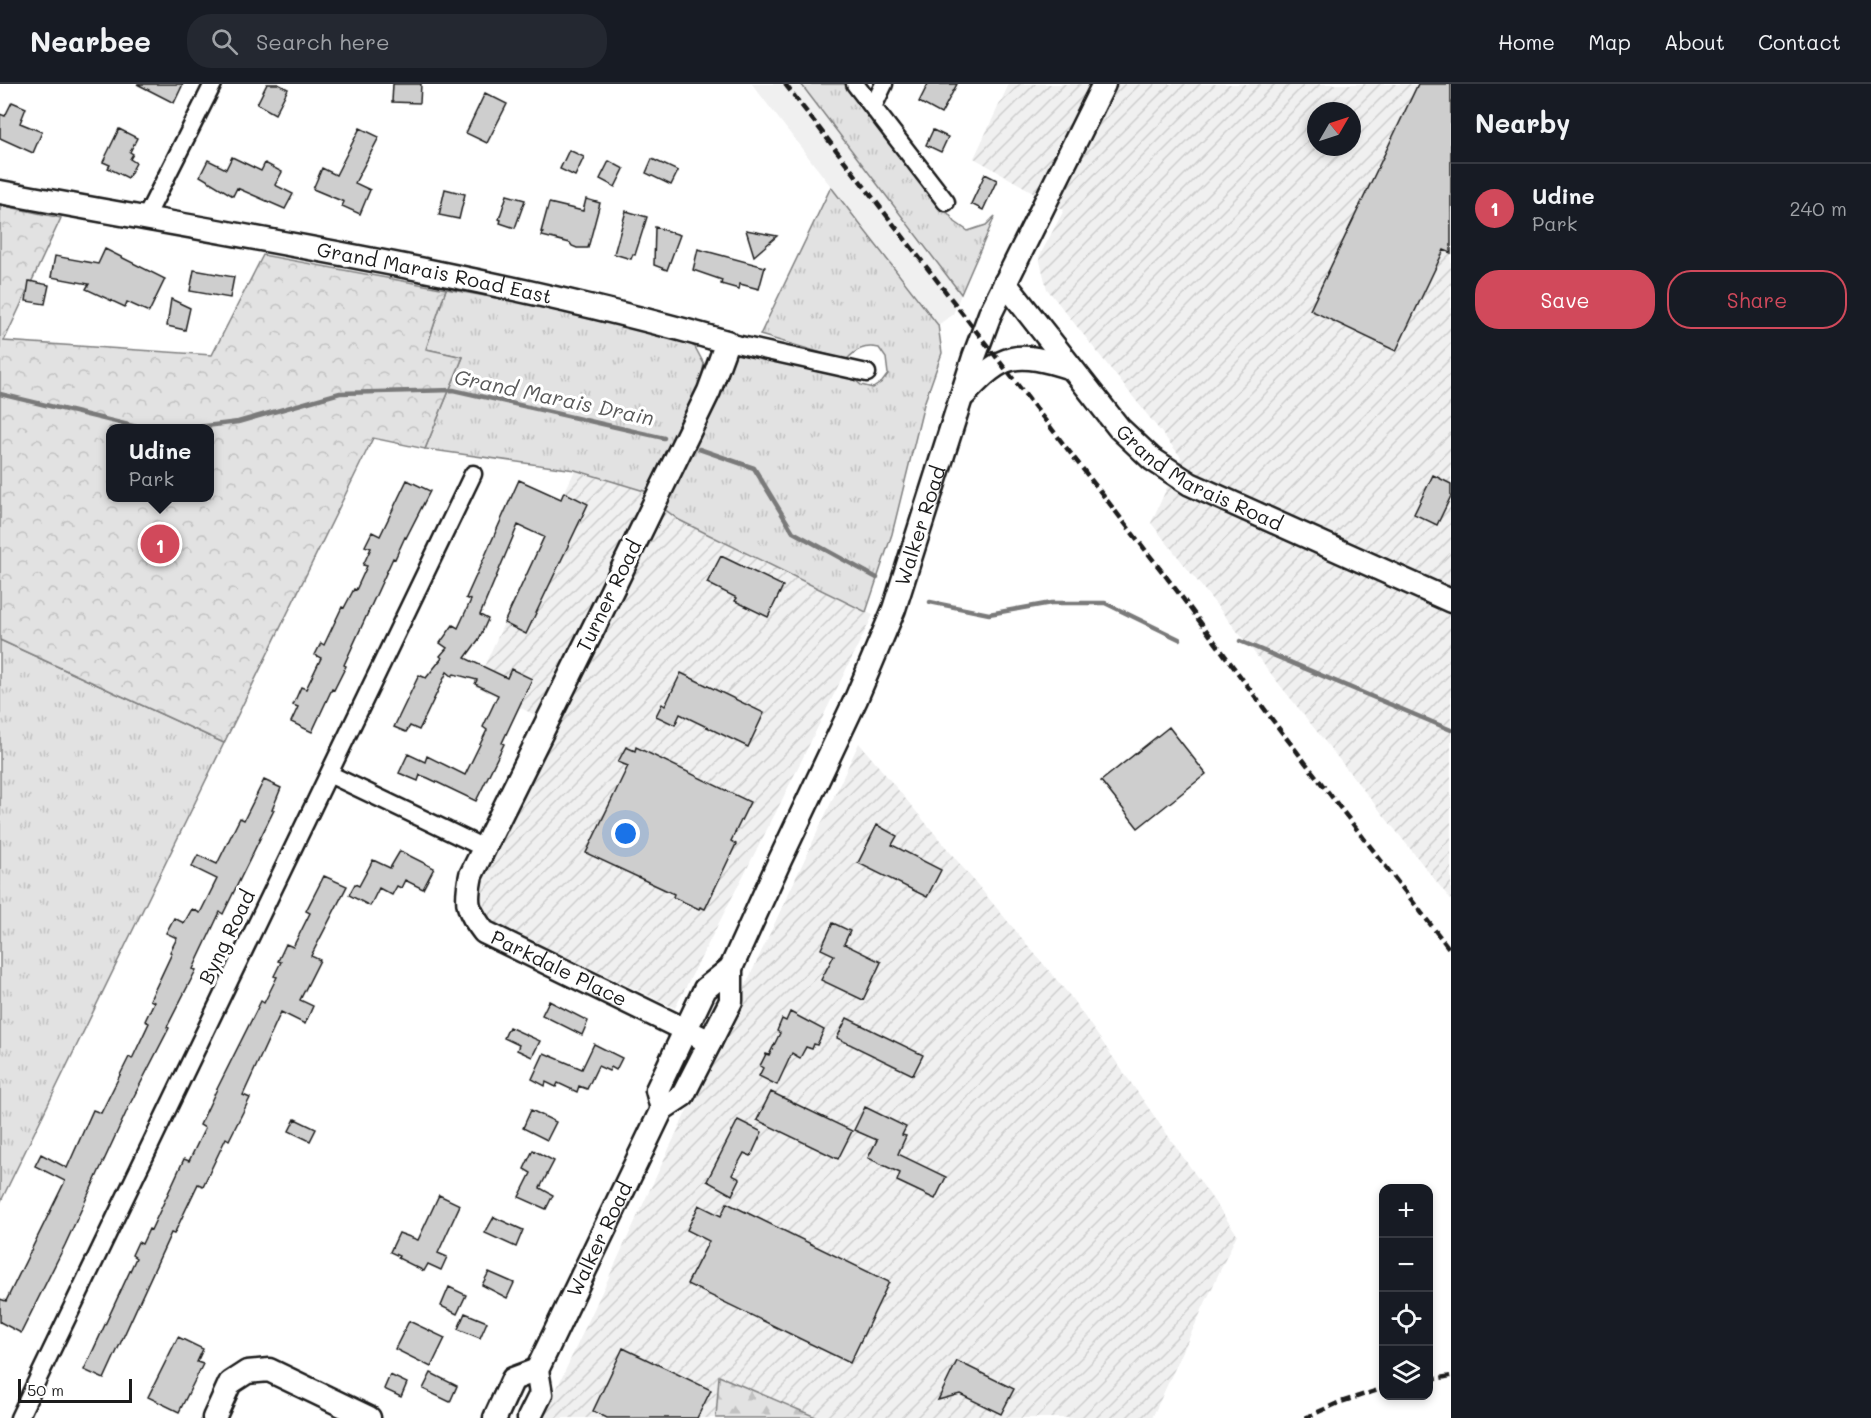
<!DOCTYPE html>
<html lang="en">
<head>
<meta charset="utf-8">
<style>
  :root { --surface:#171b24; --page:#242831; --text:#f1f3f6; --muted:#9ea1a6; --line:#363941; --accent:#d1495b }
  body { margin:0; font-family:Mali,sans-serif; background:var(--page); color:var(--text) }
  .controls { position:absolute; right:18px; bottom:18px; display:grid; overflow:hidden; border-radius:12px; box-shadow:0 3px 9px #0003 }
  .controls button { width:54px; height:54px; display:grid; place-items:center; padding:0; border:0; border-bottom:2px solid var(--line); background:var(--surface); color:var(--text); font:30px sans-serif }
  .compass { position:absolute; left:1307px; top:18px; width:54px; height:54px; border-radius:50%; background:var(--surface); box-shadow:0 3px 9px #0003; rotate:51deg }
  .scale { position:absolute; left:18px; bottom:15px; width:114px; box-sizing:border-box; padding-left:6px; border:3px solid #1c1c1c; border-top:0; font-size:16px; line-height:21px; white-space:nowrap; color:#1c1c1c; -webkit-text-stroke:4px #fff; paint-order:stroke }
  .you { position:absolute; left:626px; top:750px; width:21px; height:21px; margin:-15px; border:4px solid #fff; border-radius:50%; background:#1a73e8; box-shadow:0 0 0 9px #1a73e833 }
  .badge { display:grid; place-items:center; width:39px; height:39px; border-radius:50%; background:var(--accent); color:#fff; font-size:20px; font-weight:700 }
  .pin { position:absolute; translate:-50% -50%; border:3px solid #fff; box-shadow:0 2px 6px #0006 }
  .popup { position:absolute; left:106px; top:340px; width:108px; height:78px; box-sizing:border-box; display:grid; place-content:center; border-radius:12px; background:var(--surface); filter:drop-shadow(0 2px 4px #0005); font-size:20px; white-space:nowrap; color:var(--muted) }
  .popup b { font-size:22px; color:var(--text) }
  .popup::after { content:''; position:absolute; left:50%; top:100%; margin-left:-12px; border:12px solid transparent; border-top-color:var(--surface) }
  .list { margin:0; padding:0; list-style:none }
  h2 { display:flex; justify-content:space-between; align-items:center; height:78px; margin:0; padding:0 24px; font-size:26px }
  h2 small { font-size:20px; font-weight:400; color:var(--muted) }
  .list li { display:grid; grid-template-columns:39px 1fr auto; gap:18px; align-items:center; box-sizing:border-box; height:90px; padding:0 24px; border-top:2px solid var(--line) }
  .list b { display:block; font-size:22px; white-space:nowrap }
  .list p { margin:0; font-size:20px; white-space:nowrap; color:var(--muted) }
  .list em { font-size:20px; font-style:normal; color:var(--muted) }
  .actions { display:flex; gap:12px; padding:18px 24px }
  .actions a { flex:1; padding:14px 0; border:2px solid var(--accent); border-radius:24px; text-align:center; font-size:21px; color:var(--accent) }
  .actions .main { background:var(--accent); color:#fff }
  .icon { flex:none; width:33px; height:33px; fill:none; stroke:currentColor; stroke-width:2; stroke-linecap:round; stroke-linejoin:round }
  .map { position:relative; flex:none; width:1451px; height:1334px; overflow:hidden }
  header { display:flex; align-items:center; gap:36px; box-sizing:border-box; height:84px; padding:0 30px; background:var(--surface); border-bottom:2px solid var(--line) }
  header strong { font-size:28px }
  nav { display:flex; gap:33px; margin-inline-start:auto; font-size:21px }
  .search { width:420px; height:54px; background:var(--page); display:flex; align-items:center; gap:15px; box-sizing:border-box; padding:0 21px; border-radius:24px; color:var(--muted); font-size:22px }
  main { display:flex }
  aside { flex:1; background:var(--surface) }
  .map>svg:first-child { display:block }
</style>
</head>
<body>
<header>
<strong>Nearbee</strong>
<div class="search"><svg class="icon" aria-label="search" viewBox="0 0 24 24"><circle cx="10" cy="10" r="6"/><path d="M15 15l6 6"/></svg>Search here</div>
<nav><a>Home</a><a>Map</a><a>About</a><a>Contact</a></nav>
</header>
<main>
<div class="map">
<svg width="1451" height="1334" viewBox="0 0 1451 1334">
  <defs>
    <pattern id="industrial-furrows" width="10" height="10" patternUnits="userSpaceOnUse" patternTransform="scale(1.5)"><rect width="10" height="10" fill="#f0f0f0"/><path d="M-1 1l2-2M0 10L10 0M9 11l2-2" fill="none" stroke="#cdcdcd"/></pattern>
    <pattern id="grass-tufts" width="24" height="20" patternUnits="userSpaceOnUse" patternTransform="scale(1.5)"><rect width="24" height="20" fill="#e2e2e2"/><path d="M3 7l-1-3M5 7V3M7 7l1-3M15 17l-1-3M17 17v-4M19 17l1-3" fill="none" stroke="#c1c1c1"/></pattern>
    <pattern id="forest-firs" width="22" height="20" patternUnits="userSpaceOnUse" patternTransform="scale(1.5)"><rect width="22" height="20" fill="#e2e2e2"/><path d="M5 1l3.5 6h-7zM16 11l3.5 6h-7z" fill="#c1c1c1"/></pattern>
    <pattern id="park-crowns" width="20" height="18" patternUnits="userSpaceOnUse" patternTransform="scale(1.5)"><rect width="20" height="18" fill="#e2e2e2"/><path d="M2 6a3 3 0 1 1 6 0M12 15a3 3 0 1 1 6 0" fill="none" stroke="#c1c1c1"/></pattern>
  </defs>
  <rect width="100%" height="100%" fill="#fff"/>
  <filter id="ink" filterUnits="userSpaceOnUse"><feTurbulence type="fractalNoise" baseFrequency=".0167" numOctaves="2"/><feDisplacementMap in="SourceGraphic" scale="12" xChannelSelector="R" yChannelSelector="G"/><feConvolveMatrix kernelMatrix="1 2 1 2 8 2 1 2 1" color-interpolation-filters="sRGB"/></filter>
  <g filter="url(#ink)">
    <path fill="#f0f0f0" d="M752 0H801L961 210 953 230 938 241Z"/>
    <path fill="url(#industrial-furrows)" fill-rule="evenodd" d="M1009 0H1451V816L1151 439 1181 373 1047 205 1039 173 1064 126 974 74ZM1316 27H1352V63H1316Z
      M575 386 645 406 651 409 663 424 679 436 873 531 776 728 675 924 495 839 481 821 480 803 556 641 475 602Z
      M859 659 1070 912 1237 1150 1152 1334H818L719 1292 716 1334H543Z"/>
    <path fill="url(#grass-tufts)" stroke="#7f7f7f" stroke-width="1.5" d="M801 0H848L955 138 968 147 986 141 995 132 961 210Z
      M831 103 938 241 942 269 924 320 892 450 866 528 679 436 663 424 735 271 743 269 854 295 861 301 873 304 882 298 888 290 886 274 879 264C864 261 857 265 846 276L760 251Z
      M446 205 601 233 677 253 695 263 704 280 700 301 651 409 575 386 425 365 463 273 426 265Z
      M0 556 224 659 0 1119Z"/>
    <path fill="url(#forest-firs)" stroke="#7f7f7f" stroke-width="1.5" d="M719 1292 818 1334H716Z"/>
    <path fill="url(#park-crowns)" stroke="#7f7f7f" stroke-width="1.5" fill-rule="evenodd" d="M0 121 61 134 4 257 212 271 263 171 446 205 426 265 463 273 425 365 373 354 224 659 0 556ZM110 344H210V414H110Z"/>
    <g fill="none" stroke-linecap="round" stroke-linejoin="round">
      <path stroke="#7a7a7a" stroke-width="4.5" d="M0 310 141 344
        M190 344 238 338 340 309 453 306 664 354
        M699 365 754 384 793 448 877 494
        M930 518 989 530 1051 519H1105L1179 555
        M1240 557 1451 646"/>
    </g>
    <path fill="#cecece" stroke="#1c1c1c" stroke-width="1.5" d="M137 0H183L174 19Z
      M267 0H278L288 5 275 30 257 20Z
      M393 0H421L420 19 392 18Z
      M928 0H957L941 30 919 18Z
      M1418 0H1451V169L1444 166 1396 267 1310 226Z
      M485 9 507 20 487 59 466 49Z
      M12 18 26 24 20 39 42 48 33 69 0 54V30L5 32Z
      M360 44 379 53 355 99 370 106 360 130 342 122 344 118 313 105 322 84 336 91Z
      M119 45 137 54 130 68 133 70 130 75 136 79 128 94 108 84 110 81 103 78Z
      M933 46 948 53 941 68 926 61Z
      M569 66 584 73 575 92 560 85Z
      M232 73 261 87 265 79 282 88 275 101 293 110 285 125 237 104 233 112 200 92 208 76 226 85Z
      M652 75 678 87 671 101 646 89Z
      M609 77 624 85 615 103 600 95Z
      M985 90 997 96 983 126 971 120Z
      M445 105 465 110 459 135 439 131Z
      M507 111 525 116 515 144 500 139 501 136 499 135Z
      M586 115 600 119 588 164H577L572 162 570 159 542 152 543 148H541L549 119 583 127Z
      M626 127 647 133 635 171 633 170 631 175 614 170Z
      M655 143 680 151 667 186 654 181Z
      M746 146 777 152 754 172Z
      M105 165 165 195 149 228 127 218 125 223 86 205 89 200 51 193 55 172 98 180Z
      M698 165 765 183 759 205 740 200 739 205 721 200 722 196 693 186Z
      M194 186 234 193 230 214 190 207Z
      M29 197 49 201 45 220 26 217Z
      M171 215 190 224 185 246 167 242Z
      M1433 391 1451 400V412L1437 441 1414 430Z
      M407 396 430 407 406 454 405 453 395 475 393 474 344 581 346 582 334 606 332 605 312 648 291 638 298 623 293 621 301 603 306 605 321 574 315 571 321 559 324 561 342 523 344 524 354 505 356 506 367 482 363 481 371 464 365 462 372 448 380 452Z
      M519 396 561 415 564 408 588 420 526 550 504 539 544 453 518 441 480 531 488 535 479 555 465 574 507 594 511 585 532 595 502 659 504 660 476 717 428 694 420 691 418 697 399 689 408 670 425 678 427 672 465 691 487 646 483 643 498 611 475 600 477 596 454 590 452 592 447 588 419 646 410 642 406 648 394 643 419 591 426 594 442 574 440 572 447 564 440 559 453 541 458 544 471 516 466 514Z
      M721 472 783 502 768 533 735 517 737 514 707 499Z
      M681 589 764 629 748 663 680 630 675 641 656 632 662 620 665 622Z
      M1169 643 1206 690 1138 744 1101 697Z
      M626 663 635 667 636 663 750 718 731 757 736 760 705 825 700 823 699 825 673 813 674 810 586 769 628 682 618 678Z
      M264 696 281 704 272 726H274L223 830 220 828 193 885 196 886 167 943 169 944 130 1020 65 1161 21 1249 0 1238V1215L6 1217 65 1097 35 1082 41 1070 67 1084 93 1026 101 1029 129 973 132 975 149 939 145 937 154 918 150 916 172 869 170 868 177 854 166 849 174 834 184 839 192 825 200 829 217 795 192 783 194 778 198 771 217 780 240 734 244 736Z
      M877 741 897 752 892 761 941 786 927 813 858 779Z
      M400 767 434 784 423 805 405 796 401 804 397 802 392 811 379 804 370 822 349 811 355 800 359 802 373 776 390 784Z
      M324 792 347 802 311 872 320 876 300 916 313 922 305 940 281 928 243 1011 250 1014 229 1056 226 1054 203 1102 198 1100 174 1150 171 1149 104 1295 84 1286 136 1174 132 1171 138 1158 142 1160 149 1145 151 1146 184 1075 189 1077 205 1044 200 1041 214 1011 261 917 264 919 277 893 274 892 281 878 278 877 286 860 293 863 310 829 306 827Z
      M833 839 850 847 844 860 881 878 863 916 821 896 834 871 821 865Z
      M549 917 588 937 582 951 542 931Z
      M790 928 824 946 817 961 814 960 812 965 806 963 800 974 792 969 777 1001 759 992 763 984 760 982 766 970 769 971 780 949 777 947 782 935 786 937Z
      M847 934 923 971 913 991 837 954Z
      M509 943 540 957 532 973 517 966 519 961 504 954Z
      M594 960 622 974 616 986 611 983 609 987 598 982 587 1005 579 1002 577 1008 558 999 556 1003 546 998 545 1002 532 995 544 969 582 985Z
      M771 1008 852 1047 838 1075 757 1036Z
      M865 1023 906 1043 902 1051 906 1052 898 1070 946 1093 935 1115 897 1097 900 1089 868 1074 877 1056 854 1046Z
      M531 1026 556 1038 547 1056 523 1044Z
      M295 1035 316 1045 310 1057 289 1047Z
      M738 1036 762 1048 751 1072 744 1069 732 1091 740 1095 732 1111 707 1097Z
      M533 1066 554 1077 540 1104 553 1111 546 1125 519 1113 531 1089 524 1085Z
      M439 1111 460 1121 438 1169 447 1173 441 1186 428 1180 424 1187 398 1174 399 1172 390 1168 399 1149 418 1156Z
      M727 1119 889 1198 850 1279 687 1200 709 1157 687 1146 699 1121 721 1132Z
      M494 1133 523 1146 516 1163 485 1149Z
      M489 1188 514 1199 507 1214 482 1201Z
      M449 1203 466 1211 457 1230 441 1222Z
      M465 1229 487 1238 480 1254 458 1245Z
      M409 1237 445 1254 431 1283 395 1265Z
      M178 1253 203 1265 197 1278 203 1280 179 1328 148 1313Z
      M623 1264 711 1306 697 1334H607L593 1327Z
      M957 1277 1014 1305 1001 1330 960 1310 938 1316Z
      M431 1289 457 1302 450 1318 423 1305Z
      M390 1291 407 1299 401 1313 384 1305Z"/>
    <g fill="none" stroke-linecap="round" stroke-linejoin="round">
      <defs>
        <path id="street" d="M855 0 946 118
          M873 23 884 0
          M145 135 213 0
          M727 258 867 289
          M329 690 484 764
          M19 1334 473 390"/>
        <g id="secondary">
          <path id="s1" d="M0 108C243 153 489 190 727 258L709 307 597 537 471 791C465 820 467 825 484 848L710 958"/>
          <path id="s2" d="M1005 199 1119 344 1152 375 1190 400 1451 517"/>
          <path d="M965 310C1004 268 1016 267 1071 284"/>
          <path d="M662 1025 657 1006 705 905 731 884"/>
          <path d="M214 1334 230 1299 247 1288 269 1286 369 1334"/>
          <path d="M495 1334 513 1295 537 1286"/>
          <path id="s3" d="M529 1334 541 1310 537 1286 662 1025 683 1011 731 917V884L780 776 856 615 894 525 974 273 990 230 1104 0"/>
        </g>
      </defs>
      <use href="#street" stroke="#1c1c1c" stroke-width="21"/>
      <use href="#secondary" stroke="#1c1c1c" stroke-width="27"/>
      <use href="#street" stroke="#fff" stroke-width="16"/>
      <use href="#secondary" stroke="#fff" stroke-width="22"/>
      <path stroke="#1c1c1c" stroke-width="4.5" stroke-dasharray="9 4.5" stroke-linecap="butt" d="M785 0 1181 512 1277 642 1451 867
        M1428 1296 1451 1292
        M1305 1334 1338 1319 1384 1304"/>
    </g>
  </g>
  <g text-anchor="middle" stroke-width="6" stroke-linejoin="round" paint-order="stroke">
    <g font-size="20" fill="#1c1c1c" stroke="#fff">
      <text dy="7" stroke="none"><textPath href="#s1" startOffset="442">Grand Marais Road East</textPath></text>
      <text dy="7" stroke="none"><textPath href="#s2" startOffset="280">Grand Marais Road</textPath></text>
      <text dy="7" stroke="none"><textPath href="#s3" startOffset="986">Walker Road</textPath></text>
      <text transform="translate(609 512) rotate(-64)" y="7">Turner Road</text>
      <text transform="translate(227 853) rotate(-64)" y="7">Byng Road</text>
      <text dy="7" stroke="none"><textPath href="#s1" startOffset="1479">Parkdale Place</textPath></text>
      <text dy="7" stroke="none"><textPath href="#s3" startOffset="196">Walker Road</textPath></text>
    </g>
    <g font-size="21" font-style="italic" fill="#5a5a5a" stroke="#fff">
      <text transform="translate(554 314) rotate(12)" y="7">Grand Marais Drain</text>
    </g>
  </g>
</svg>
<div class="controls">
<button>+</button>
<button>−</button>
<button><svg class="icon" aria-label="locate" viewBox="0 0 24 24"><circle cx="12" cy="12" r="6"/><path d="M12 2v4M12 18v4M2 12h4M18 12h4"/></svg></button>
<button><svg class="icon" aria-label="layers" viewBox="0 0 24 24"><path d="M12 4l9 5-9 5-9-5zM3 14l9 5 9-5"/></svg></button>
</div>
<svg class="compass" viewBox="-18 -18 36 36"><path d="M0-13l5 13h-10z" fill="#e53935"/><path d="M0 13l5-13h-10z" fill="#9ea1a6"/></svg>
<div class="scale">50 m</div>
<div class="you"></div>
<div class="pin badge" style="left:160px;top:460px">1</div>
<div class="popup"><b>Udine</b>Park</div>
</div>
<aside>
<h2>Nearby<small></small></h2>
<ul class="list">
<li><span class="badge">1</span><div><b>Udine</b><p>Park</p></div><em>240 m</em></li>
</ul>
<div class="actions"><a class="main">Save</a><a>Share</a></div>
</aside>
</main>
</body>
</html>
